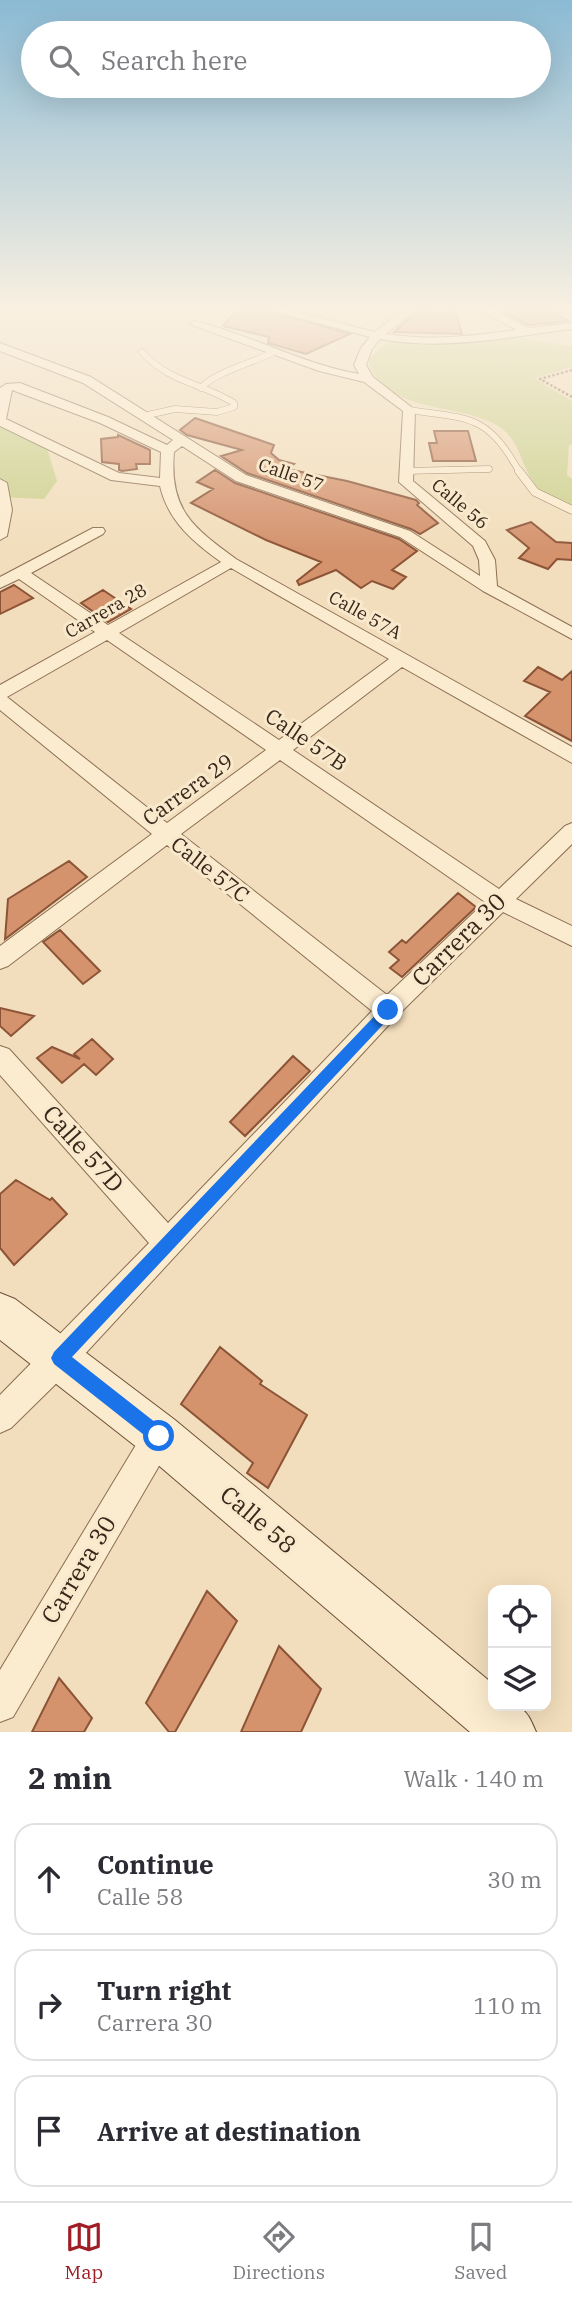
<!DOCTYPE html>
<html lang="en">
<head>
<meta charset="utf-8">
<style>
  :root { --surface:#fff; --page:#f7f7f7; --text:#2b2b33; --muted:#7c7c81; --line:#e1e1e2; --accent:#9f1e26 }
  body { margin:0; font-family:"IBM Plex Serif",serif; background:var(--page); color:var(--text) }
  .controls { position:absolute; right:21px; bottom:21px; display:grid; overflow:hidden; border-radius:14px; box-shadow:0 7px 28px #0002 }
  .controls button { width:63px; height:63px; display:grid; place-items:center; padding:0; border:0; border-bottom:2px solid var(--line); background:var(--surface); color:var(--text); font:35px sans-serif }
  .stop { position:absolute; width:21px; height:21px; margin:-16px; border:5px solid #1a73e8; border-radius:50%; background:#fff }
  .stop.end { background:#1a73e8; border-color:#fff; box-shadow:0 2px 7px #0008 }
  .list { margin:0; padding:0; list-style:none }
  h2 { display:flex; justify-content:space-between; align-items:center; height:91px; margin:0; padding:0 28px; font-size:30px }
  h2 small { font-size:23px; font-weight:400; color:var(--muted) }
  .list li { display:grid; grid-template-columns:46px 1fr auto; gap:21px; align-items:center; box-sizing:border-box; height:112px; margin:0 14px 14px; padding:0 14px; border:2px solid var(--line); border-radius:21px }
  .list b { display:block; font-size:26px; white-space:nowrap }
  .list p { margin:0; font-size:23px; white-space:nowrap; color:var(--muted) }
  .list em { font-size:23px; font-style:normal; color:var(--muted) }
  .icon { flex:none; width:38px; height:38px; fill:none; stroke:currentColor; stroke-width:2; stroke-linecap:round; stroke-linejoin:round }
  .map { position:relative; flex:none; width:572px; height:1732px; overflow:hidden }
  .search { position:absolute; background:var(--surface); box-shadow:0 7px 28px #0002; left:21px; right:21px; top:21px; height:77px; display:flex; align-items:center; gap:18px; box-sizing:border-box; padding:0 24px; border-radius:38px; color:var(--muted); font-size:26px }
  .sheet { height:469px; background:var(--surface) }
  nav { display:flex; justify-content:space-around; align-items:center; box-sizing:border-box; height:98px; border-top:2px solid var(--line); background:var(--surface); font-size:19px; color:var(--muted) }
  nav a { display:grid; justify-items:center; gap:4px }
  nav .on { color:var(--accent) }
  .map>svg:first-child { display:block }
</style>
</head>
<body>
<div class="map">
<svg width="572" height="1732" viewBox="0 0 572 1732">
  <rect width="100%" height="100%" fill="#f2debc"/>
  <path fill="#cdd18f" d="M514 336 572 347V367L534 378 572 401V444L569 445 567 475 572 479V506C560 501 543 496 535 485 519 463 521 437 493 423 455 404 387 412 369 364L370 358 388 341 442 342Z
    M0 423 46 445 57 481 44 499 0 497Z"/>
  <path fill="#d4926d" stroke="#8c5437" stroke-width="2" d="M237 310H267L350 334 306 354 268 343 269 337 223 326Z
    M418 310H433L438 313 455 310 462 334 394 332Z
    M500 310H550L568 321 529 325Z
    M195 418 274 445 271 453 279 460 294 464 287 469 347 481 416 500 419 503 417 505 438 523 420 534 411 529 247 473 221 456 242 450 187 435 180 430Z
    M434 431H468L476 461H433L429 443H437Z
    M118 435 150 450V464H136L137 469 122 471 119 470V464L102 462 101 439 118 437Z
    M215 470 235 483 399 539 417 551 392 570 406 577 393 589 372 581 361 588 336 570 299 585 297 581 321 562 266 540 191 503 213 489 197 482Z
    M531 522 556 542 572 543V560L557 559 548 569 519 558 529 548 507 530Z
    M14 585 33 598 0 614V592Z
    M103 590 131 609 108 622 81 603Z
    M538 667 562 680 572 671V741L525 716 550 692 524 681Z
    M69 861 87 877 5 939 8 899Z
    M458 893 476 907 402 977 390 968 399 960 389 952 402 940 406 943Z
    M60 930 100 971 83 984 43 942Z
    M0 1008 34 1016 11 1036 0 1026Z
    M92 1039 113 1059 96 1075 84 1064 62 1083 37 1058 52 1047 80 1059 74 1054Z
    M293 1056 310 1071 245 1136 230 1122Z
    M16 1180 50 1200 52 1198 67 1214 14 1265 0 1248V1194Z
    M220 1347 262 1381 260 1384 307 1415 268 1488 247 1473 253 1463 181 1404Z
    M207 1591 237 1621 175 1732H169L146 1703Z
    M279 1646 321 1689 301 1732H241Z
    M59 1678 92 1718 84 1732H32Z"/>
  <g fill="none" stroke-linecap="round" stroke-linejoin="round">
    <defs>
      <path id="lane-far1" d="M142 352C170 383 200 382 234 403V407L217 412 175 409 143 416
        M201 388C215 372 253 363 274 352
        M409 410C471 419 487 414 520 473
        M405 471 489 469"/>
      <path id="lane" d="M405 471H411
        M519 471 535 492 572 510"/>
      <path id="street" d="M270 310H289L375 332 403 310H415L386 334C430 341 473 336 516 330L481 310H494L529 328 572 323V329C508 337 445 351 380 339L372 349 366 365 373 377 415 410 413 481 485 541 495 560 497 586 572 627V639L483 591 400 537 236 481 182 446 174 452C169 509 192 527 236 559L572 747V763L402 667 293 750 499 889 565 826 572 823V844L516 899 572 926V946L503 912 396 1017 71 1369 11 1428 0 1433V1395L149 1243 0 1075V1046L9 1049 168 1223 372 1011 167 845 8 966 0 969V946L152 834 0 710V685L95 632 19 579 0 588V577L93 528H103L105 531 103 534 31 573 108 625 221 562C193 542 168 521 160 486L111 480 0 426V388L6 384 20 383 108 417 167 445 173 440 83 383 0 351V343L91 377 246 475 410 531 480 576 479 560 473 546 399 482 403 411 364 382 319 371 189 324 194 321C250 334 302 364 359 374L354 365 361 348 370 337ZM12 390 100 423 161 452 160 478 119 473 6 419ZM231 568 389 659 279 740 119 633ZM107 640 266 750 167 823 7 697ZM280 760 485 902 387 995 181 834Z
        M0 479 7 483 12 510 7 536 0 540Z
        M159 1420 170 1425 175 1436 170 1447 13 1717 0 1722V1670L148 1425Z"/>
      <path id="secondary" d="M0 1293 15 1299 175 1420 493 1684V1706C522 1706 525 1705 536 1732H470L143 1452 0 1340Z"/>
    </defs>
    <use href="#lane-far1" stroke="#8b6e54" stroke-width="7"/>
    <use href="#lane" stroke="#8b6e54" stroke-width="9"/>
    <use href="#street" stroke="#8b6e54" stroke-width="2"/>
    <use href="#secondary" stroke="#6c4f37" stroke-width="2"/>
    <path stroke="#8b6e54" stroke-width="2.5" stroke-dasharray="2.5 2" stroke-linecap="butt" d="M572 370 540 379 572 397"/>
    <use href="#lane-far1" stroke="#fceccf" stroke-width="6"/>
    <use href="#lane" stroke="#fceccf" stroke-width="8"/>
    <use href="#street" fill="#fceccf" fill-rule="evenodd"/>
    <use href="#secondary" fill="#fceccf" fill-rule="evenodd"/>
  </g>
  <linearGradient id="sky" x2="0" y2="1"><stop stop-color="#8bbad4"/><stop offset="0.56" stop-color="#f9f0e1"/><stop offset="1" stop-color="#f9f0e1" stop-opacity="0"/></linearGradient>
  <rect width="572" height="553" fill="url(#sky)"/>
  <path fill="#1a73e8" d="M388 1004 395 1010 393 1014 72 1357 165 1430 167 1436 165 1442 159 1445 153 1442 54 1364 51 1358 54 1352 384 1006Z"/>
  <g text-anchor="middle" stroke-width="6" stroke-linejoin="round" paint-order="stroke">
    <g font-size="18" fill="#38271a" stroke="#f9e9cc">
      <text transform="translate(291 475) rotate(19)" y="6">Calle 57</text>
      <text transform="translate(460 504) rotate(40)" y="6">Calle 56</text>
      <text transform="translate(106 611) rotate(-30)" y="6">Carrera 28</text>
      <text transform="translate(365 615) rotate(29)" y="6">Calle 57A</text>
    </g>
    <g font-size="21" fill="#38271a" stroke="#f9e9cc">
      <text transform="translate(306 740) rotate(34)" y="7">Calle 57B</text>
      <text transform="translate(188 790) rotate(-36)" y="7">Carrera 29</text>
      <text transform="translate(210 870) rotate(38)" y="7">Calle 57C</text>
    </g>
    <g font-size="24" fill="#38271a" stroke="#f9e9cc">
      <text transform="translate(459 940) rotate(-45)" y="8">Carrera 30</text>
      <text transform="translate(83 1149) rotate(48)" y="8">Calle 57D</text>
      <text transform="translate(258 1520) rotate(40)" y="8">Calle 58</text>
      <text transform="translate(79 1570) rotate(-59)" y="8">Carrera 30</text>
    </g>
  </g>
</svg>
<div class="controls">
<button><svg class="icon" aria-label="locate" viewBox="0 0 24 24"><circle cx="12" cy="12" r="6"/><path d="M12 2v4M12 18v4M2 12h4M18 12h4"/></svg></button>
<button><svg class="icon" aria-label="layers" viewBox="0 0 24 24"><path d="M12 4l9 5-9 5-9-5zM3 14l9 5 9-5"/></svg></button>
</div>
<div class="stop" style="left:159px;top:1436px"></div>
<div class="stop end" style="left:388px;top:1010px"></div>
<div class="search"><svg class="icon" aria-label="search" viewBox="0 0 24 24"><circle cx="10" cy="10" r="6"/><path d="M15 15l6 6"/></svg>Search here</div>
</div>
<section class="sheet">
<h2>2 min<small>Walk · 140 m</small></h2>
<ul class="list">
<li><svg class="icon" aria-label="ahead" viewBox="0 0 24 24"><path d="M12 20V5M6 11l6-6 6 6"/></svg><div><b>Continue</b><p>Calle 58</p></div><em>30 m</em></li>
<li><svg class="icon" aria-label="right" viewBox="0 0 24 24"><path d="M7 20v-9h11M14 6l5 5-5 5"/></svg><div><b>Turn right</b><p>Carrera 30</p></div><em>110 m</em></li>
<li><svg class="icon" aria-label="arrive" viewBox="0 0 24 24"><path d="M6 21V4h12l-3 4 3 4H6"/></svg><div><b>Arrive at destination</b></div></li>
</ul>
</section>
<nav>
<a class="on"><svg class="icon" aria-label="map" viewBox="0 0 24 24"><path d="M3 6l6-2 6 2 6-2v14l-6 2-6-2-6 2zM9 4v14M15 6v14"/></svg>Map</a>
<a><svg class="icon" aria-label="directions" viewBox="0 0 24 24"><path d="M12 3l9 9-9 9-9-9zM9 14v-3h6M13 9l2 2-2 2"/></svg>Directions</a>
<a><svg class="icon" aria-label="saved" viewBox="0 0 24 24"><path d="M7 4h10v16l-5-4-5 4z"/></svg>Saved</a>
</nav>
</body>
</html>
